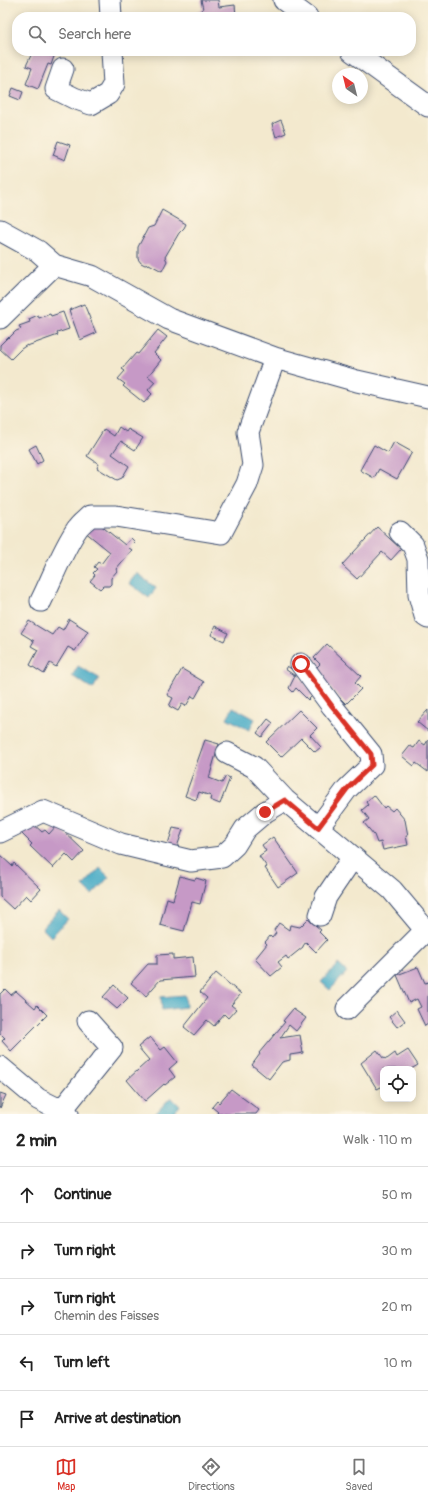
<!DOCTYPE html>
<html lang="en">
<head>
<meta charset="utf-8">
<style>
  :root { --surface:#fff; --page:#f2f2f2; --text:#222; --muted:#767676; --line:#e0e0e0; --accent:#d93025 }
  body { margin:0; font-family:Pangolin,sans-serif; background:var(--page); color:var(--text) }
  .controls { position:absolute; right:12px; bottom:12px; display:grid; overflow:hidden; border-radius:8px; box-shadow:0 2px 10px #0003 }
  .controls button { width:36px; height:36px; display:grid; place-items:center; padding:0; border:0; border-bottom:1px solid var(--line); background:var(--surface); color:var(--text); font:20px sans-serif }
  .compass { position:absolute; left:332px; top:68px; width:36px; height:36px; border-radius:50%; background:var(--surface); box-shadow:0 2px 10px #0003; rotate:325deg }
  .stop { position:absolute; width:12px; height:12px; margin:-9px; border:3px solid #d93025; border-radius:50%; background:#fff }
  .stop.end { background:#d93025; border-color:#fff; box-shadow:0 1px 4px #0008 }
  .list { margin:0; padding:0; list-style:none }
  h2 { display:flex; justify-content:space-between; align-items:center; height:52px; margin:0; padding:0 16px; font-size:17px }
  h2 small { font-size:13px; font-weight:400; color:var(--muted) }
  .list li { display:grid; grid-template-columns:26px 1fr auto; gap:12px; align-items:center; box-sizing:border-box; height:56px; padding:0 16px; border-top:1px solid var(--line) }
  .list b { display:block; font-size:15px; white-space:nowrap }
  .list p { margin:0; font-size:13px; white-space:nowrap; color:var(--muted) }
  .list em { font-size:13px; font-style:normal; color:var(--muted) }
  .icon { flex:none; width:22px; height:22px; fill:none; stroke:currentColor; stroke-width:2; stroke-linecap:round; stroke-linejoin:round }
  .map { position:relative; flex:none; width:428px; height:1114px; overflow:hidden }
  .search { position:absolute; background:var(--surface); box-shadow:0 2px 10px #0003; left:12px; right:12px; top:12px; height:44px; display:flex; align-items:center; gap:10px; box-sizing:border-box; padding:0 14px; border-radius:16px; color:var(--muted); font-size:15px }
  .sheet { height:332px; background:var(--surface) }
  nav { display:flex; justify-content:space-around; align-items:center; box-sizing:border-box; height:56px; border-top:1px solid var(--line); background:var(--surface); font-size:11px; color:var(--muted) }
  nav a { display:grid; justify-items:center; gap:2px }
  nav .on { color:var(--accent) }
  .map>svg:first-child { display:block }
</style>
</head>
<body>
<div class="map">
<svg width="428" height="1114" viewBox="0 0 428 1114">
  <rect width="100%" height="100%" fill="#fcf5e5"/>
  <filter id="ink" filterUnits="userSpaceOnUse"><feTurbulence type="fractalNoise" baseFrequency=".025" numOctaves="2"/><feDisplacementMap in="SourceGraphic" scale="8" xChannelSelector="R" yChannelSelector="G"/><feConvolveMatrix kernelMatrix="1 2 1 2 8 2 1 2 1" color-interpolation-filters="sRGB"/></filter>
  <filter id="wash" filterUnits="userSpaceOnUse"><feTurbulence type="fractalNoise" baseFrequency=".012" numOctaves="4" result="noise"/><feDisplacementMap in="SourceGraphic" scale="16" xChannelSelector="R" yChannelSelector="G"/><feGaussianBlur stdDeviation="0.9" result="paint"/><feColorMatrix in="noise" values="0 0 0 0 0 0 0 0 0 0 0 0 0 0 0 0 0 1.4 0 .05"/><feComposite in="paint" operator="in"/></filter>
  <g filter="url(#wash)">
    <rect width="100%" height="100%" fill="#f3e9ce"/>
    <path fill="#46abc6" stroke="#306d92" d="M137 573 156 588 149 598 129 583Z
      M78 666 99 678 93 689 72 676Z
      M233 707 255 719 249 730 227 718Z
      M100 868 109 877 92 895 83 886Z
      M59 910 68 919 51 937 42 928Z
      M338 964 347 972 330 990 321 982Z
      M185 995 186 1007 162 1010 161 997Z
      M171 1097 180 1106 172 1114H155Z"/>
    <g id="blocks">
      <path fill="#c699c6" d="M201 0H218L219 7 235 5 236 17H197V12L202 11 201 10 203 9Z
        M33 51H56L51 65 48 64 38 89 26 84 32 68 26 66Z
        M13 88 23 92 20 100 10 96Z
        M281 120 286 133 276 137 272 124Z
        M58 141 70 145 65 160 53 155Z
        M162 210 186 224 184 228 179 233 165 257 167 261 162 271 149 264 145 265 141 263 138 259V247L148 228 154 226Z
        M84 304 96 333 80 340 69 310Z
        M63 312 69 329 57 333 58 335 27 346V345L21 349 11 359 0 349V345L8 337 9 338 16 331 21 329 19 326 30 322 29 319 38 315 39 318 50 314 51 316Z
        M158 330 167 337 154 353 161 360 148 376 155 382 148 390 152 394 144 403 123 386 125 384 118 379 125 371 122 369 136 353 138 354Z
        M119 427 126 432 128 429 143 438 135 450 121 441 112 454 129 466 122 478 117 480 97 468 99 464 87 456 104 429 114 436Z
        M394 442 412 452 397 479 379 469 374 478 360 470 374 445 388 453Z
        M36 445 43 460 37 464 29 449Z
        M94 520 125 545 131 538 135 542 129 548 132 550 116 569 117 571 111 578V584L109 586H103L100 589 90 581 95 575 93 573 97 569 94 567 98 562 101 564 110 552 84 531Z
        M377 527 401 549 391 560 382 552 357 579 342 565Z
        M69 619 88 631 75 651 68 647 56 667 50 663 44 674 30 665 38 650 31 646 34 641 21 633 29 621 52 635 58 627 63 630Z
        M215 626 228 633 224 641 211 635Z
        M327 644 361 676 355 683 361 689 346 704 313 671 320 664 314 658Z
        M287 666 297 673 314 694 308 700 296 688 293 692 289 688 295 676 285 669Z
        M182 669 204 682 195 698 192 696 186 706 182 704 178 711 169 706 173 698 167 695Z
        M299 710 317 728 310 735 321 747 315 752 301 738 281 757 266 742Z
        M428 710V731L417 722Z
        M268 719 273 723 262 737 257 733Z
        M205 740 219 744 209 778 222 783 226 776 230 778 220 804 210 800 211 796 199 792 196 800 185 796Z
        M428 740V772L416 763 414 766 402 756 410 746 414 748 419 741 425 745Z
        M374 795 384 808 386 806 392 811 395 808 405 820 408 836H406L408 845 383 850 381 842 377 843 374 835 364 823 369 819 362 810 368 805 366 802Z
        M31 822 42 832 45 830 49 834 57 825 84 851 74 862 66 854 53 868 30 846 32 844 21 833Z
        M173 828 183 830 178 844 177 853 167 852 168 844Z
        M273 837 298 873 278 887 265 868 267 867 259 856 266 851 262 845Z
        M0 855 12 866 14 863 41 889 31 900 26 895 13 909 0 897Z
        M180 876 195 880 196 878 206 881 200 904 192 902 184 931 160 925 167 898 173 900Z
        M308 919 321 930 319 932 327 940 316 952 306 942 303 946V947L288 959 286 956 278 962 282 967 271 976 255 959 267 944 265 942 266 941 270 936 272 938 276 933 274 930 279 923 289 930 290 925 300 927Z
        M173 954V959L193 957 195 977 160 980 146 996 131 983 148 964H157V955Z
        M418 967 425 983 428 982V1024L425 1026 417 1009 421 1007 417 999 409 1003 397 975Z
        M216 973 241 994 231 1005 236 1009 228 1018 224 1014 214 1026 207 1020 194 1035 184 1027 207 998 200 992Z
        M114 985 128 998 117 1009 103 997Z
        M5 989 11 995 16 991 35 1008 37 1005 47 1015 11 1051 2 1041 5 1038 0 1033V994Z
        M293 1009 306 1018 296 1031 289 1025 280 1038 300 1035 303 1053 290 1055V1060L282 1062 269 1079 252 1065 260 1054 259 1053 285 1022 283 1021Z
        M397 1010 405 1021 397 1027 389 1017Z
        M150 1037 161 1050 165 1047 177 1062 169 1069 175 1077 165 1085 164 1084 145 1101 127 1080 149 1060 138 1047Z
        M377 1050 383 1058 387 1059 395 1053 397 1057 408 1050 418 1065 411 1069H383V1086L377 1089 361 1063Z
        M231 1089 259 1110 256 1114H216L218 1112 212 1107 217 1101 219 1103Z
        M0 1093 6 1095 0 1108Z"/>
    </g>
  </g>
  <g filter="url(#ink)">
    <use href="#blocks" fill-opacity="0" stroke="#3b4b6f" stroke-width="1"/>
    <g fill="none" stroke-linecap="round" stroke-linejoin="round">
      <defs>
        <path id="minor" d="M110 0 111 17
          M284 0 307 17
          M352 51 428 106
          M63 69 56 89 74 98 91 104 108 94 114 84 112 51
          M0 230 38 251 54 265
          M0 318 54 265 92 276 169 319 275 358 357 381 428 397
          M400 532 413 545 418 559 419 595 425 616 428 618
          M41 601C53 577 62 551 77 529 80 524 86 520 90 516H116L221 533 247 484 253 465 248 432 275 358
          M301 664 332 706 371 754 372 765 347 789 318 828
          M227 753 254 767 285 800 392 890 428 933
          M0 832 43 811 121 844 191 861 222 857 235 845 245 829 265 812 285 800
          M320 915 326 897 353 857
          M347 1009 426 930
          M0 1067 38 1099 68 1114
          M61 1111 112 1048 88 1021"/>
      </defs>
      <use href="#minor" stroke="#3b4b6f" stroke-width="23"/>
      <use href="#minor" stroke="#fff" stroke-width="21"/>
    </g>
  </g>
  <g fill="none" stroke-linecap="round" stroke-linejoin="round" filter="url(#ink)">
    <path stroke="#d93025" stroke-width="5" d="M265 812 285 800 318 828 347 789 372 765 371 754 332 706 301 664"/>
  </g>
</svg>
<div class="controls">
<button><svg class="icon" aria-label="locate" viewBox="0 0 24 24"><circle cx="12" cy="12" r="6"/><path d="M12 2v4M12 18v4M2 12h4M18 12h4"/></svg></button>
</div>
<svg class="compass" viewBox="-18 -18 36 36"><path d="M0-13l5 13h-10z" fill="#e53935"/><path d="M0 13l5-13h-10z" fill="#767676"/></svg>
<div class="stop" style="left:301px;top:664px"></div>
<div class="stop end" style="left:265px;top:812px"></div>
<div class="search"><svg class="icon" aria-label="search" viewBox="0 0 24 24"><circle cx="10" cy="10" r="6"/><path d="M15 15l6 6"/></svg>Search here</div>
</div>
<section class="sheet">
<h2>2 min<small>Walk · 110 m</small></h2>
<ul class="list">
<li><svg class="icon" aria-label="ahead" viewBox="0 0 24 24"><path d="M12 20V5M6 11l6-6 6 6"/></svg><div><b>Continue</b></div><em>50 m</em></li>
<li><svg class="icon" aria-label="right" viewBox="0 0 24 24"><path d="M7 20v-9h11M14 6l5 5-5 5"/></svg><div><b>Turn right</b></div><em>30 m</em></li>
<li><svg class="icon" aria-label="right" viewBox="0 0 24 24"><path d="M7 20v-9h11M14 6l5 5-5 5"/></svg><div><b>Turn right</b><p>Chemin des Faisses</p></div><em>20 m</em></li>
<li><svg class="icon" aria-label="left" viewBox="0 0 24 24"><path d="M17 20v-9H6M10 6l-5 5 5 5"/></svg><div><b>Turn left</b></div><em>10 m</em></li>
<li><svg class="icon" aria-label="arrive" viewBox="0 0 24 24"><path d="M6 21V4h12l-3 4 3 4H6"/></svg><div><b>Arrive at destination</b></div></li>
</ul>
</section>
<nav>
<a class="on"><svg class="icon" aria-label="map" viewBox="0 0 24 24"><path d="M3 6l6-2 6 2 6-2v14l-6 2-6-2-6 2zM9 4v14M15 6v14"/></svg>Map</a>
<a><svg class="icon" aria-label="directions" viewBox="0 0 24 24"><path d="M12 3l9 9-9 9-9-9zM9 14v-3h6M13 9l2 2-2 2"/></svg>Directions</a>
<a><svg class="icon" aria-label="saved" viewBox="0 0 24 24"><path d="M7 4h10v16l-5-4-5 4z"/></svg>Saved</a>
</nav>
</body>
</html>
